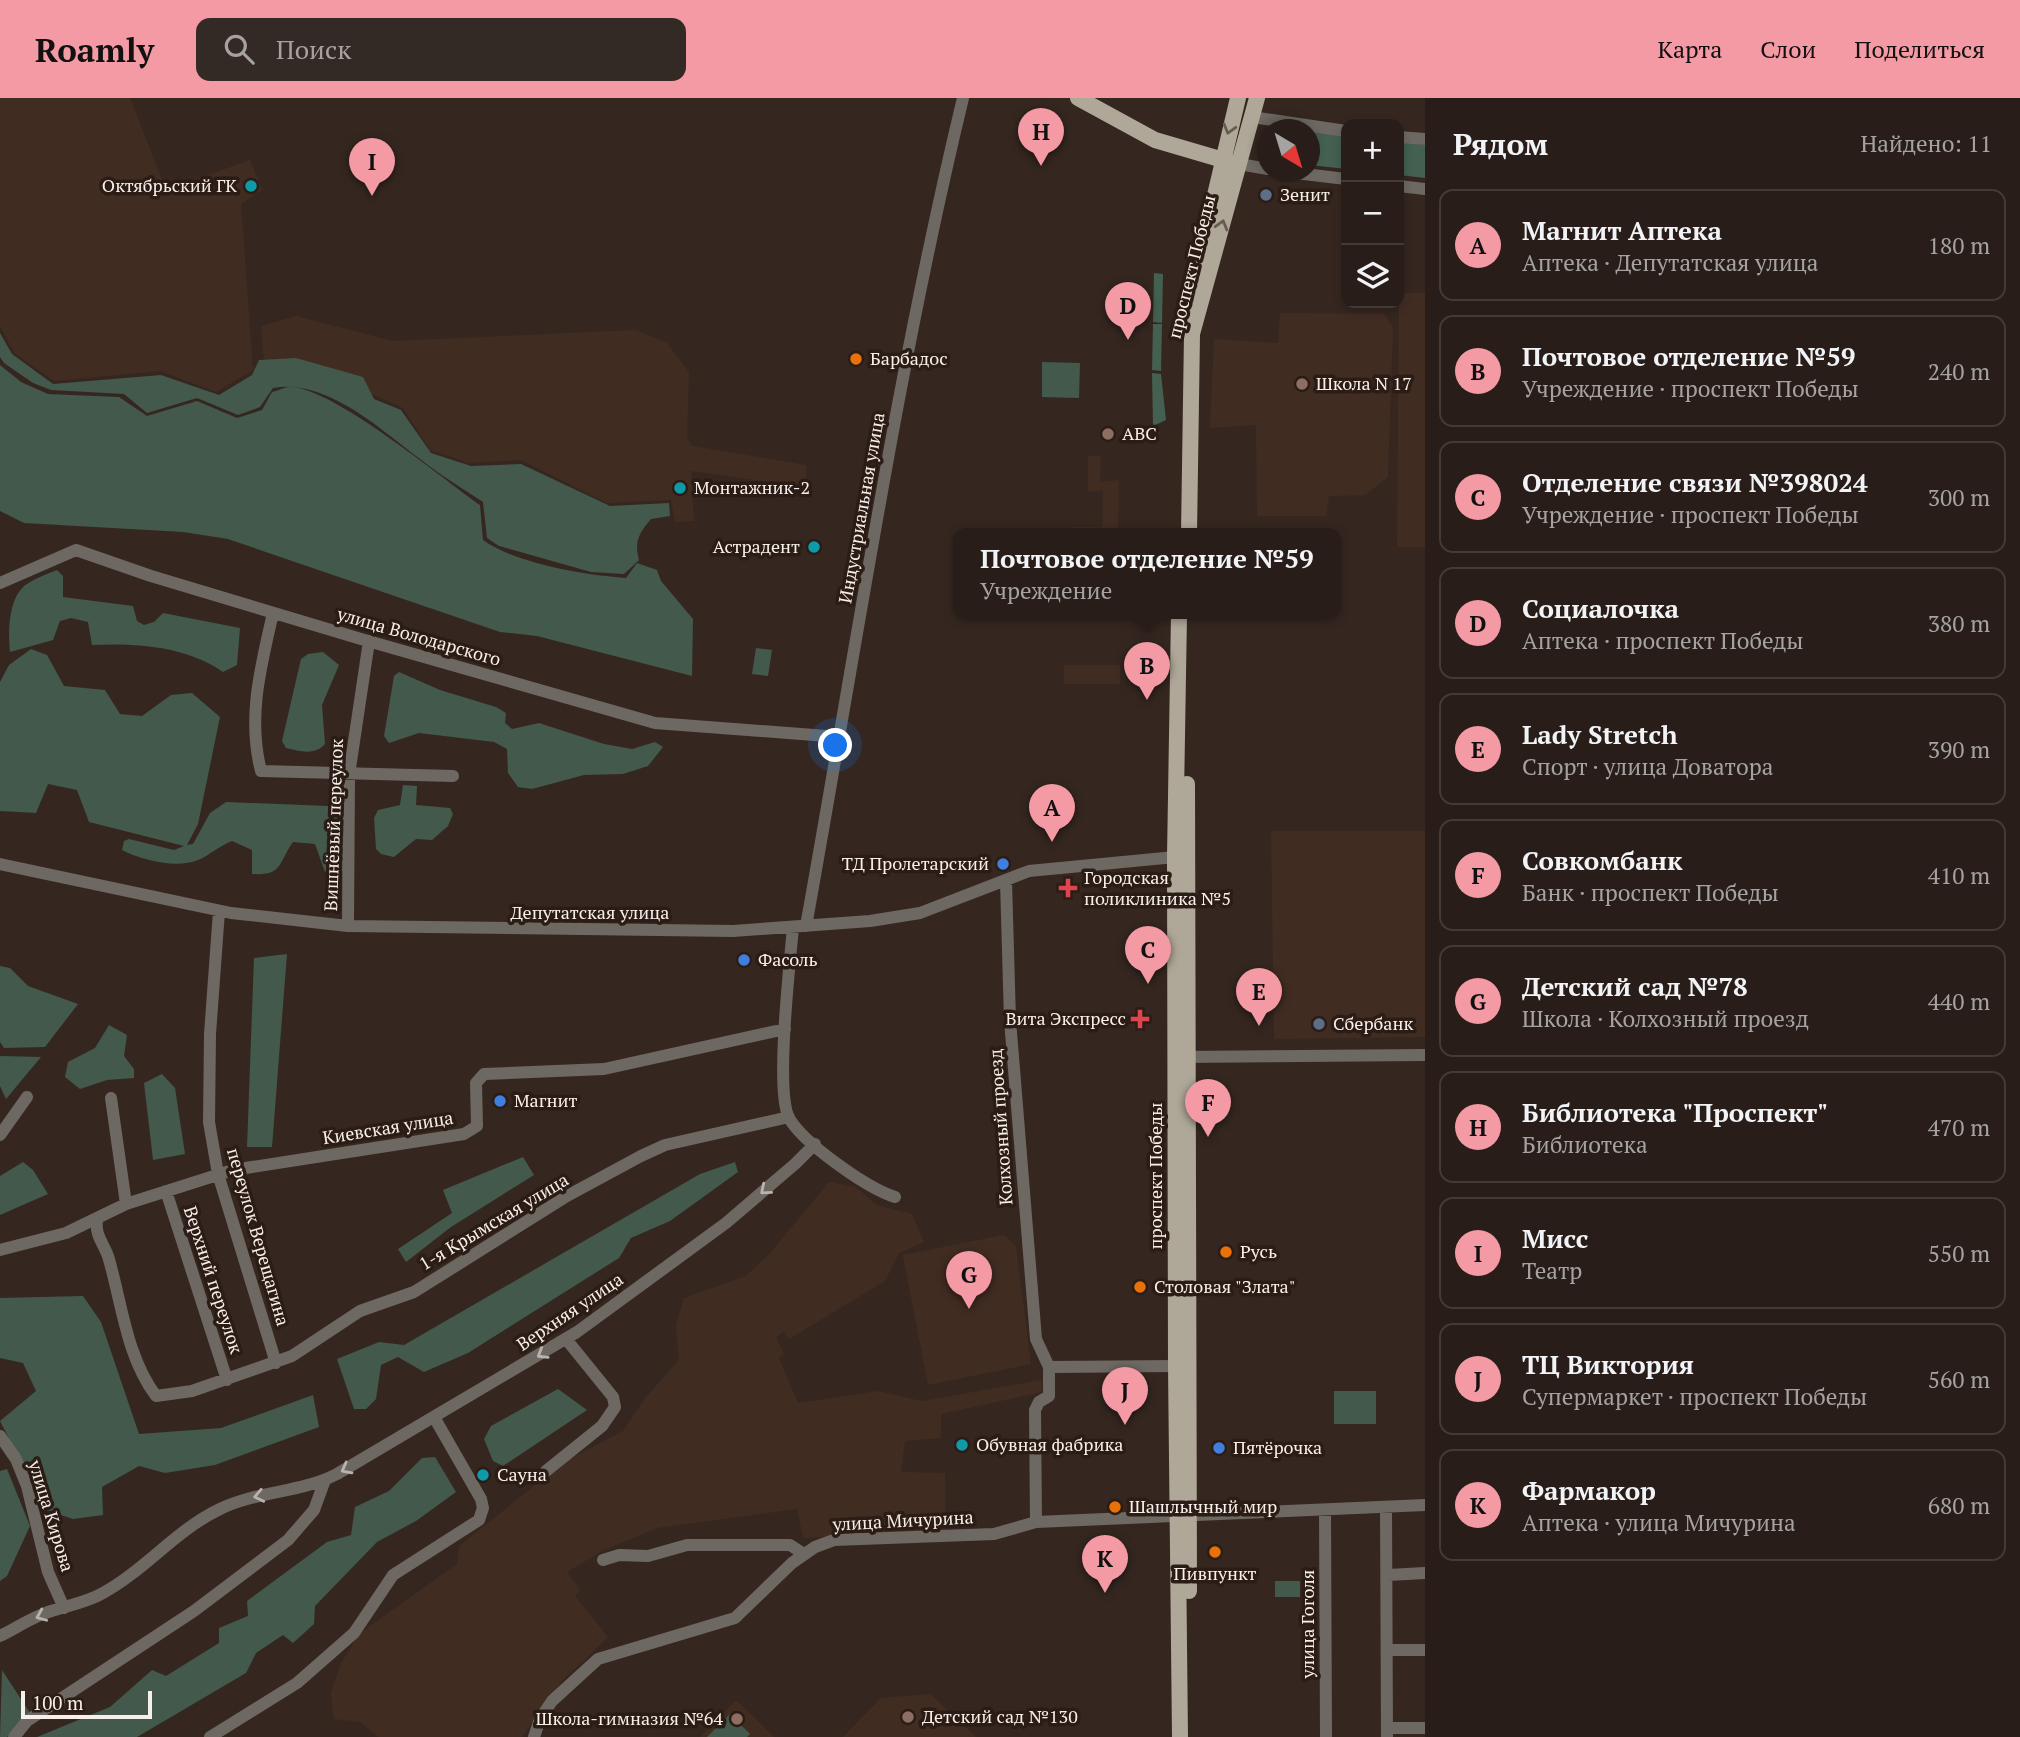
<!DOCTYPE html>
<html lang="ru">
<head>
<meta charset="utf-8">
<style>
  :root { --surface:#281d18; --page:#342a25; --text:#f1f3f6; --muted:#a5a2a2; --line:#443b37; --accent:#f49aa5 }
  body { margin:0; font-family:"PT Serif",serif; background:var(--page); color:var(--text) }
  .controls { position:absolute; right:21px; top:21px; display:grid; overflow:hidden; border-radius:14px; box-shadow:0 4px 10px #0003 }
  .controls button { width:63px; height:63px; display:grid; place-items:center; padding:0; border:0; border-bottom:2px solid var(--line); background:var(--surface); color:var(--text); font:35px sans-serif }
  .compass { position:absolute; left:1257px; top:21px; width:63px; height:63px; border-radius:50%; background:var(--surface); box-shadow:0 4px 10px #0003; rotate:142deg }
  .scale { position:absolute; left:21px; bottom:18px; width:131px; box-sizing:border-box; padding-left:7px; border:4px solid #f9efea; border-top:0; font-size:19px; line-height:24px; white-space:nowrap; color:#f9efea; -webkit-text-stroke:5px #2b1d16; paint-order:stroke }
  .you { position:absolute; left:836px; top:648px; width:24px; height:24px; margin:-18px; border:5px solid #fff; border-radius:50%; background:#1a73e8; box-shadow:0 0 0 10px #1a73e833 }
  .badge { display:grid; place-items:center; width:46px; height:46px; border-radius:50%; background:var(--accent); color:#111; font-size:23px; font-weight:700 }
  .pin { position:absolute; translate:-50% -58px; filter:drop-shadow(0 2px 4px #0008) }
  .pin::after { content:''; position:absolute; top:37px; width:24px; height:21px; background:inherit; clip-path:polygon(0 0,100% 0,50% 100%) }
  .popup { position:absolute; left:953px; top:430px; width:388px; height:91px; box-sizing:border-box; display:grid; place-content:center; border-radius:14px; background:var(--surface); filter:drop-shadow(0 2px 5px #0005); font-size:23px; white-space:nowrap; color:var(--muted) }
  .popup b { font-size:26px; color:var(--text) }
  .popup::after { content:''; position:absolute; left:50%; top:100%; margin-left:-14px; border:14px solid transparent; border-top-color:var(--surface) }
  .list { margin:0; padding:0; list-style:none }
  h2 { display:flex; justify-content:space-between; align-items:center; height:91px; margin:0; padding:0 28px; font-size:30px }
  h2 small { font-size:23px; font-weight:400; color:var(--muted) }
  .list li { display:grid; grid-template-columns:46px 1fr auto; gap:21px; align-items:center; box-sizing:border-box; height:112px; margin:0 14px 14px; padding:0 14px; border:2px solid var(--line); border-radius:14px }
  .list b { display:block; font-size:26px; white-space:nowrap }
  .list p { margin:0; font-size:23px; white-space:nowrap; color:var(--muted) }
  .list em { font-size:23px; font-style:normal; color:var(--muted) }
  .icon { flex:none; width:38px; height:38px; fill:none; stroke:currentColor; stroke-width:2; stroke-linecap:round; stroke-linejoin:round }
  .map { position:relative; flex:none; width:1425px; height:1639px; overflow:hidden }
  header { display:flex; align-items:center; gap:42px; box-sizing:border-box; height:98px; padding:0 35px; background:var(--accent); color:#111 }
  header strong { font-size:33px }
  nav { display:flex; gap:38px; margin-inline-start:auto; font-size:24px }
  .search { width:490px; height:63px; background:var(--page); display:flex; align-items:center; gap:18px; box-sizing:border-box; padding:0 24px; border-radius:14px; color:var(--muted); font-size:26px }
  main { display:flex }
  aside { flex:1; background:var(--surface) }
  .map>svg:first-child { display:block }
</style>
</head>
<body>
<header>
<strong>Roamly</strong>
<div class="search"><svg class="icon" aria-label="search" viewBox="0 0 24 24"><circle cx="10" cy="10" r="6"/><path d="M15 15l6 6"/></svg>Поиск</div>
<nav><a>Карта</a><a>Слои</a><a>Поделиться</a></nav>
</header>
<main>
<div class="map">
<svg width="1425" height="1639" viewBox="0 0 1425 1639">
  <rect width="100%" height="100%" fill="#352720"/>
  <path fill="#412c22" d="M0 0H130L166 92 250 62 262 92 241 106 253 272 216 294 160 273 54 283 14 255 0 228Z
    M1399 195H1425V449H1397Z
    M1280 215 1384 216 1393 229 1388 379 1365 397 1329 398 1326 418H1257L1256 327 1210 330 1214 241 1278 245Z
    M296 218 393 243 636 232 667 245 689 274 687 339 692 348 806 367V389L691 373 694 423 675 424 671 402 607 405 521 362 469 365 430 352 403 310 290 260 264 263 261 228Z
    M1088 358H1101L1100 384 1119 382 1118 436H1071V429H1102L1103 392 1088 394Z
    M1064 567H1120V586H1064Z
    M1271 733H1425V939L1274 941Z
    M829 1084 856 1089 876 1107 912 1116 924 1144 899 1155 885 1183 789 1241 784 1234 776 1239 784 1256 779 1260 798 1305 878 1293 922 1303 1041 1282 1042 1294 941 1316V1340L905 1343 901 1374 945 1375 946 1433 803 1440 797 1411 657 1430 602 1453 567 1474 580 1492 575 1498 608 1539 562 1583 522 1639H379L360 1624 334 1621 331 1595 341 1565 360 1535 457 1466 459 1448 564 1364 623 1333 646 1299 679 1262 676 1227 684 1200 746 1178 771 1154Z
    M1004 1137 1016 1148 1031 1266 928 1287 903 1157Z
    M930 1596 976 1639H843L881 1600Z
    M736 1602 774 1639H700Z"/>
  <path fill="#42594c" d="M0 235 12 256 53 286 161 277 219 297 252 277 259 262 296 260 363 279 374 301 401 312 431 355 471 368 521 366 610 408 669 405 670 418 651 421C639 435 634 444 639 462L624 476 591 474 499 448 487 440 483 404C462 390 440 377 420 361 380 331 326 280 273 290L260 309 238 317 197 300 147 315 124 296 51 292 33 285 4 265 0 259Z
    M1042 264 1080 265 1079 300 1042 299Z
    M0 267 21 284 48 296 119 299 147 318 197 303 237 320 262 312 272 294C277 293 283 290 288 289 329 286 443 381 480 407L483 442C517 466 584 477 626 480L637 465 657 472 661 483 693 521 692 578 537 538 500 534 228 441 183 434 24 425 0 413Z
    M57 472 63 478V499L133 508 137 523 144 527 154 524 163 515 240 530 237 567 223 574C186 548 136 545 92 547L88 524 71 520 60 523 53 542 10 554C8 535 8 498 27 486 36 480 47 476 57 472Z
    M756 550 772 552 768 578 752 576Z
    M31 551 47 557 64 588 105 592 120 616 142 618 171 597 192 595 220 619 198 726 187 747 193 746 210 715 226 704 328 708 343 728 344 773 325 774 315 746 293 744C278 765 283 778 252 776V752L232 743C219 748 210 757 198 762 176 771 142 762 122 752L124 743 129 741 174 752 184 748 89 724 77 692 48 686 36 715 0 713V584L9 567Z
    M323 554 339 567 322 607 325 646C314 658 300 653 286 650L282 643 301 561 308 556Z
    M399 574 440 592 496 609 506 615 505 625 512 631 539 625 604 646 632 651 655 644 663 649 648 668 623 676 584 677 532 691 518 689 508 675 507 651 494 644 419 635 389 645 384 638 394 578Z
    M403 687 417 688 416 707 450 710 453 716 448 728 432 742 416 741 394 759 381 756 376 751 374 720 378 712 400 707Z
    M287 856 272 1049H247L254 860Z
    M0 868 10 870 28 888 78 906 45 949 4 950 0 944Z
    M109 927 127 937 124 958 134 971V980L107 982 80 991 65 979 68 964 95 950Z
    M0 958 41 959 6 1001 0 988Z
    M162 976 175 990 185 1056 153 1062 144 985Z
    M523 1059 534 1077 451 1129 406 1164 398 1151 452 1115 443 1092Z
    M23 1064 33 1072 48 1096 0 1117V1078Z
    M735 1064 738 1074 670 1123 631 1140 619 1160 468 1255 424 1274 398 1259 381 1267 376 1301 366 1311H354L337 1261 379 1244 404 1247 700 1076Z
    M83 1198 101 1224 139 1336 221 1330 313 1297 319 1329 215 1367 165 1375 139 1368 102 1389 103 1417 73 1421 46 1412 0 1323 36 1293 23 1265 0 1260V1200Z
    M558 1291 587 1312 503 1368 493 1363 484 1341 491 1328Z
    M1334 1293H1376V1326H1334Z
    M435 1359 456 1394 416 1423 377 1444 315 1508 314 1526 293 1545 283 1537 256 1555 246 1575 137 1639H37L110 1609 152 1572 166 1578 219 1545V1530L248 1518 247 1503 327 1444 351 1437 355 1409 389 1393 422 1360Z
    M7 1371 30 1428 7 1478 0 1483V1373Z
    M1275 1483H1300V1499H1275Z
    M2 1572 30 1615 7 1639H0Z
    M730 1616 750 1636 747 1639H707Z"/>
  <path fill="#446050" d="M1310 32 1346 37V71L1310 67Z
    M1399 44 1425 47V80L1399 77Z
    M1154 175 1163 176 1162 225 1153 224Z
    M1153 226H1162L1161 273 1152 272Z
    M1152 275 1161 276 1166 322 1153 328Z"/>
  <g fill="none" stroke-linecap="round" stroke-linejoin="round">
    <path stroke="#6d6962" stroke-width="12" d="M1252 19 1346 33
      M1399 39 1425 41
      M1239 66 1268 71
      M1287 74 1346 81
      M1399 88 1425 91
      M0 485 76 452 151 478 361 541 655 625 840 639
      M273 515C261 568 247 619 261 673L453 678
      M0 766 231 815 348 828 733 833 870 823 920 815 1029 773 1175 759
      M1006 783 1010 922 1036 1241 1049 1269V1298L1039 1304 1035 1312 1036 1424
      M219 813 210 936 209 1024 218 1076 276 1265
      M348 828 349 677 369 543
      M806 828C856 551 897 273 963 0
      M793 829C790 865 775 993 789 1020 804 1046 867 1090 895 1099
      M1179 959 1425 957
      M111 1000 126 1106
      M0 1037 27 999
      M166 1093 227 1282
      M97 1122C95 1138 103 1144 108 1158 122 1205 126 1258 156 1298L192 1293 292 1258 360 1213 414 1194 567 1098 641 1058 665 1047 789 1019
      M0 1152 66 1135 126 1106 233 1072 464 1036 477 1028 476 985 484 976 604 971 785 931
      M1049 1269 1176 1268
      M0 1338 16 1361 27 1388 48 1474 64 1510
      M546 1373 602 1328 615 1309 613 1299 566 1241
      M1386 1409 1387 1639
      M1325 1413 1326 1639
      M603 1462 619 1457 648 1458 687 1447H790L804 1456
      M1388 1477 1425 1475
      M0 1538C14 1531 28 1522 43 1516 63 1508 84 1506 103 1495 145 1472 176 1432 220 1411 257 1393 300 1395 337 1376L577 1234 726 1125 795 1066 815 1046
      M1387 1552H1425
      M1387 1630H1425
      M14 1639 27 1623 194 1513 288 1442 314 1412 325 1382
      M210 1639 297 1585 354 1535 393 1477 479 1422 483 1410 481 1401 434 1319
      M534 1639 540 1621 552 1603 598 1561 735 1520 792 1465 815 1449 834 1442 994 1436 1036 1424 1425 1407"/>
    <path stroke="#afa899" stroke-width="16" d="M1078 0 1155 42 1230 64
      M1185 224 1238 0
      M1189 436 1192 236 1257 0
      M1179 516 1175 759 1176 1268 1180 1639
      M1187 686 1189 1493"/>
  </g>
  <defs><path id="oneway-chevron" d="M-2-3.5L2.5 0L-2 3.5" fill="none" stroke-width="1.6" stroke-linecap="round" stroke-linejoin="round" transform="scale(1.75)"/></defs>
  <g stroke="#665c51">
    <use href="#oneway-chevron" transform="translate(1229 31) rotate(106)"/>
    <use href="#oneway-chevron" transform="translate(1222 127) rotate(-74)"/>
  </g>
  <g stroke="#bab3ad">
    <use href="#oneway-chevron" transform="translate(765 1092) rotate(140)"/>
    <use href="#oneway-chevron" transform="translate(542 1256) rotate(149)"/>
    <use href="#oneway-chevron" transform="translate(346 1371) rotate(152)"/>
    <use href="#oneway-chevron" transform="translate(259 1398) rotate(168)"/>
    <use href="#oneway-chevron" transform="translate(41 1518) rotate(157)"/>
  </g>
  <g fill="#0f9aa8" stroke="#2b1d16" stroke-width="2.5">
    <circle cx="251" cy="88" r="7"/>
    <circle cx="680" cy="390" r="7"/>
    <circle cx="814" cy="449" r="7"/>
    <circle cx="962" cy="1347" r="7"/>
    <circle cx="483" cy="1377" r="7"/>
  </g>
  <g fill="#5c6f8a" stroke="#2b1d16" stroke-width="2.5">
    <circle cx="1266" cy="97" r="7"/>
    <circle cx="1319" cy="926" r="7"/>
  </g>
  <g fill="#e8710a" stroke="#2b1d16" stroke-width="2.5">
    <circle cx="856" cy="261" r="7"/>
    <circle cx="1226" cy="1154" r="7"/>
    <circle cx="1140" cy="1189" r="7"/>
    <circle cx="1115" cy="1409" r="7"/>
    <circle cx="1215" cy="1454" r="7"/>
  </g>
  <g fill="#8d6e63" stroke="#2b1d16" stroke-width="2.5">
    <circle cx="1302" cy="286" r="7"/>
    <circle cx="1108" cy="336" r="7"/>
    <circle cx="908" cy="1619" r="7"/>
    <circle cx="737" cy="1621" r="7"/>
  </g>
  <g fill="#3f7fe0" stroke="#2b1d16" stroke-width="2.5">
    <circle cx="1003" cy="766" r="7"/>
    <circle cx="744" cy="862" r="7"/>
    <circle cx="500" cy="1003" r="7"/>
    <circle cx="1219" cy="1350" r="7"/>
  </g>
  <g fill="#e0444e" stroke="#2b1d16" stroke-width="2.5">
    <path d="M1064.5 779.5h7v7h7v7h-7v7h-7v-7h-7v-7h7z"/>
    <path d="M1136.5 910.5h7v7h7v7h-7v7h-7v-7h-7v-7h7z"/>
  </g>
  <g text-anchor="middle" stroke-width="7" stroke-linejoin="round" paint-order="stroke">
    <g font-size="18" fill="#f9efea" stroke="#2b1d16" text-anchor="start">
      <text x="237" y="94" text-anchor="end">Октябрьский ГК</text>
      <text x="1280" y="103">Зенит</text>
      <text x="870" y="267">Барбадос</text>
      <text x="1316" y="292">Школа N 17</text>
      <text x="1122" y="342">АВС</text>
      <text x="694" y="396">Монтажник-2</text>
      <text x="800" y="455" text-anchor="end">Астрадент</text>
      <text x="989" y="772" text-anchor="end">ТД Пролетарский</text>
      <text x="1084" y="786">Городская<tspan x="1084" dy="21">поликлиника №5</tspan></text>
      <text x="758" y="868">Фасоль</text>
      <text x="1126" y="927" text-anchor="end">Вита Экспресс</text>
      <text x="1333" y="932">Сбербанк</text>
      <text x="514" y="1009">Магнит</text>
      <text x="1240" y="1160">Русь</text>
      <text x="1154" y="1195">Столовая "Злата"</text>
      <text x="976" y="1353">Обувная фабрика</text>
      <text x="1233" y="1356">Пятёрочка</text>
      <text x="497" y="1383">Сауна</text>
      <text x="1129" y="1415">Шашлычный мир</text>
      <text x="1215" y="1482" text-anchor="middle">Пивпункт</text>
      <text x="922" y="1625">Детский сад №130</text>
      <text x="723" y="1627" text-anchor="end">Школа-гимназия №64</text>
    </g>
    <g font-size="18" fill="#f9efea" stroke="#2b1d16">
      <text transform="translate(1192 169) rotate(-76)" y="6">проспект Победы</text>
      <text transform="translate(862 410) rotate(-80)" y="6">Индустриальная улица</text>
      <text transform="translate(419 539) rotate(16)" y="6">улица Володарского</text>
      <text transform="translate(334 727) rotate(-88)" y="6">Вишнёвый переулок</text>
      <text x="590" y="821">Депутатская улица</text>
      <text transform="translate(1001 1029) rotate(-94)" y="6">Колхозный проезд</text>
      <text transform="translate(388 1030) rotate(-9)" y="6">Киевская улица</text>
      <text transform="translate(1156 1078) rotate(-90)" y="6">проспект Победы</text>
      <text transform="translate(494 1124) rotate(-31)" y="6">1-я Крымская улица</text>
      <text transform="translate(258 1139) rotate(74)" y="6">переулок Верещагина</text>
      <text transform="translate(213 1182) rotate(72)" y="6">Верхний переулок</text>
      <text transform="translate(570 1214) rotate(-34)" y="6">Верхняя улица</text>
      <text transform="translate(51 1418) rotate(73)" y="6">улица Кирова</text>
      <text transform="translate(903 1423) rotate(-3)" y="6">улица Мичурина</text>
      <text transform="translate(1308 1526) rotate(-90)" y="6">улица Гоголя</text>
    </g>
  </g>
</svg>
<div class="controls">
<button>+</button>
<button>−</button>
<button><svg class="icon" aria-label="layers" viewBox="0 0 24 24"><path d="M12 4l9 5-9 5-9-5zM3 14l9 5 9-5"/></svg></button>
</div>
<svg class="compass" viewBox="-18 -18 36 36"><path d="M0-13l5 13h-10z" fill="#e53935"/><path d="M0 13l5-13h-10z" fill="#a5a2a2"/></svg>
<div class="scale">100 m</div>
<div class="you"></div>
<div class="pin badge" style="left:1052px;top:744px">A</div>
<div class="pin badge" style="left:1147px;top:602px">B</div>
<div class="popup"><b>Почтовое отделение №59</b>Учреждение</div>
<div class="pin badge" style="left:1148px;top:886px">C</div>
<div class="pin badge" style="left:1128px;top:242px">D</div>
<div class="pin badge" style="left:1259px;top:928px">E</div>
<div class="pin badge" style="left:1208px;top:1039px">F</div>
<div class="pin badge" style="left:969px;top:1211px">G</div>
<div class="pin badge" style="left:1041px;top:68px">H</div>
<div class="pin badge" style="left:372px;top:98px">I</div>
<div class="pin badge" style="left:1125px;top:1327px">J</div>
<div class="pin badge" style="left:1105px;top:1495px">K</div>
</div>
<aside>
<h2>Рядом<small>Найдено: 11</small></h2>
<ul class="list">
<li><span class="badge">A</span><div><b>Магнит Аптека</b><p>Аптека · Депутатская улица</p></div><em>180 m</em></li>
<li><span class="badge">B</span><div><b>Почтовое отделение №59</b><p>Учреждение · проспект Победы</p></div><em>240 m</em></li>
<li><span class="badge">C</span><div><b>Отделение связи №398024</b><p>Учреждение · проспект Победы</p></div><em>300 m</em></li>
<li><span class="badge">D</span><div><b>Социалочка</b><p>Аптека · проспект Победы</p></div><em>380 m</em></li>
<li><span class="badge">E</span><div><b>Lady Stretch</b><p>Спорт · улица Доватора</p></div><em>390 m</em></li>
<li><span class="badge">F</span><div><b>Совкомбанк</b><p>Банк · проспект Победы</p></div><em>410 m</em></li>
<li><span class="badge">G</span><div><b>Детский сад №78</b><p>Школа · Колхозный проезд</p></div><em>440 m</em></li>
<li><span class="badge">H</span><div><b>Библиотека &quot;Проспект&quot;</b><p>Библиотека</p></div><em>470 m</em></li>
<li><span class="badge">I</span><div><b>Мисс</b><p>Театр</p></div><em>550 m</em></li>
<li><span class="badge">J</span><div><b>ТЦ Виктория</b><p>Супермаркет · проспект Победы</p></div><em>560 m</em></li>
<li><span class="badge">K</span><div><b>Фармакор</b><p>Аптека · улица Мичурина</p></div><em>680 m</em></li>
</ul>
</aside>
</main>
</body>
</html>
